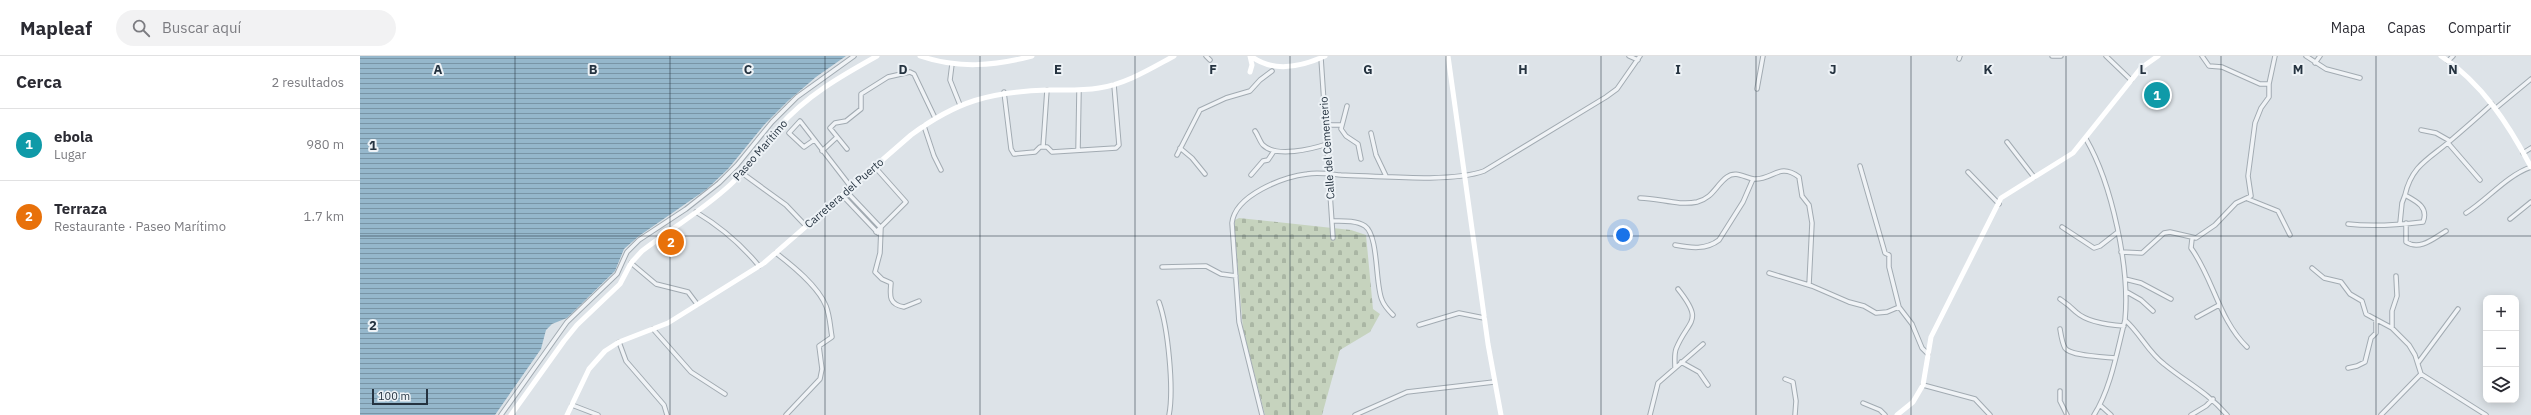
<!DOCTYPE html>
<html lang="es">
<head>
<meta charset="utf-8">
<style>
  :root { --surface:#fff; --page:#f2f2f3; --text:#2b2b33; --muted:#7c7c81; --line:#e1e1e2; --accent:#ea580c }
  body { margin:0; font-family:"IBM Plex Sans",sans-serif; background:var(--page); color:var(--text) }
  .controls { position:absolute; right:12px; bottom:12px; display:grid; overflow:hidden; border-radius:8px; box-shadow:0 2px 10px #0003 }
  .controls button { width:36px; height:36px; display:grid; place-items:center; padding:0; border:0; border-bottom:1px solid var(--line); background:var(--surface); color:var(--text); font:20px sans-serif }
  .scale { position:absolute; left:12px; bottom:10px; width:56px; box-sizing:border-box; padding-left:4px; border:2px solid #253340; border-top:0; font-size:11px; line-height:14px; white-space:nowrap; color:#253340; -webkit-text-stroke:3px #edf2f6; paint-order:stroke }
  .you { position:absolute; left:1263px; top:179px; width:14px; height:14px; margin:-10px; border:3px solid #fff; border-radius:50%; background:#1a73e8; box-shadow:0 0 0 6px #1a73e833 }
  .badge { display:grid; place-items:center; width:26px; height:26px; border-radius:50%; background:var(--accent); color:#fff; font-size:13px; font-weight:700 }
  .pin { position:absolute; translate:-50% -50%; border:2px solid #fff; box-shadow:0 1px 4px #0006 }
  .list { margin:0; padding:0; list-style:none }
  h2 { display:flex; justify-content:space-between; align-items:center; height:52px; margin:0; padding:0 16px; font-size:17px }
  h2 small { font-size:13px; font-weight:400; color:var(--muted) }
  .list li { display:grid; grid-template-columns:26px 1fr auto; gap:12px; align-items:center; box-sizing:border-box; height:72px; padding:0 16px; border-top:1px solid var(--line) }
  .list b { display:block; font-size:15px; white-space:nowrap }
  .list p { margin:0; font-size:13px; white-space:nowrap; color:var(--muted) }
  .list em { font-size:13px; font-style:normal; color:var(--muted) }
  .icon { flex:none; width:22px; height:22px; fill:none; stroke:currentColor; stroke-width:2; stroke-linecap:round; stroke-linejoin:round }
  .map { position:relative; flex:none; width:2171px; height:359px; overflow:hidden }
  header { display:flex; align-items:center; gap:24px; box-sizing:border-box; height:56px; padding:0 20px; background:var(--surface); border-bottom:1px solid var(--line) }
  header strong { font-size:19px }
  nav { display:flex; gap:22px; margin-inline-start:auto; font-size:14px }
  .search { width:280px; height:36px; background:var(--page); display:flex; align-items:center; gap:10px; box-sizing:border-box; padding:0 14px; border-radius:22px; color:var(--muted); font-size:15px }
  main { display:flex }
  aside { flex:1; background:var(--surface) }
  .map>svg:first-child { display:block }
</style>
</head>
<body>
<header>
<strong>Mapleaf</strong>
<div class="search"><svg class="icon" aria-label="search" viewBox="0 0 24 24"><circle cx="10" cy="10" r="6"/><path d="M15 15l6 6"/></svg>Buscar aquí</div>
<nav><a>Mapa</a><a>Capas</a><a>Compartir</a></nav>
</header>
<main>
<aside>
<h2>Cerca<small>2 resultados</small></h2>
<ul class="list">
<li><span class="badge" style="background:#0f9aa8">1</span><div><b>ebola</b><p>Lugar</p></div><em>980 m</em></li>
<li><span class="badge" style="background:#e8710a">2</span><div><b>Terraza</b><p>Restaurante · Paseo Marítimo</p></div><em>1.7 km</em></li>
</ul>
</aside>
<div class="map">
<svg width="2171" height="359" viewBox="0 0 2171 359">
  <defs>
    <pattern id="cemetery-stones" width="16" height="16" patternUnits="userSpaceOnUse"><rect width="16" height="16" fill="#c6d3be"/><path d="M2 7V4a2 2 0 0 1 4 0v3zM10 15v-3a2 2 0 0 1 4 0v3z" fill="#aab6a4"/></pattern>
    <pattern id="water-rules" width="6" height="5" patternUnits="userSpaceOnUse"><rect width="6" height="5" fill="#95b7cb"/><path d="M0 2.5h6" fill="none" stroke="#7995a6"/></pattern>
  </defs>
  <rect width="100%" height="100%" fill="#dde3e8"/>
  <path fill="url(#cemetery-stones)" d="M879 162 991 174 1006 179 1013 253 1020 258 1010 276 980 294 962 359H905L883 273 875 178V164Z"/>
  <path fill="url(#water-rules)" d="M0 0H486L456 21 428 45 404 69 368 113 347 133 279 180 264 193 255 215 207 262 192 268 186 274 181 293 135 359H0Z"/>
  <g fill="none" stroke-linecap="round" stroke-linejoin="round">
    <defs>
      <path id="street" d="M846 0 850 4
        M1269 0 1278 4
        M1692 0H1701
        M1746 0 1771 24
        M1842 0 1849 10 1862 11 1900 28H1909
        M1946 0 1966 13 2000 22
        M961 2 973 182
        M1599 3 1600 0
        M2088 5 2093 0
        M1955 7 1960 0
        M592 8 590 24 600 49
        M1397 33 1403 0
        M644 36 651 93 654 98 675 96 680 91H687L692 96 756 92 759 89 754 29
        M987 50 981 73 986 80 998 88 1001 103
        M2136 52 2171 23
        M966 69H981
        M564 70 574 100 581 114
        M2061 74 2076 77 2090 85
        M895 75C898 79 900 86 903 89 916 102 952 93 967 88
        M1011 77 1016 99 1026 120
        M1726 83C1752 128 1770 212 1765 264 1780 277 1788 296 1804 308 1827 327 1846 335 1867 359
        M454 84 444 91 429 77 440 65 491 131
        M1647 86 1674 121
        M2088 87 2120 124
        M683 91 687 34
        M820 92 832 102 845 118
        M487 93 470 72 475 67 486 65 501 53V38L528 21 550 16 554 18 575 62
        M718 94 719 35
        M462 95 476 82
        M2163 97 2171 92
        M817 99 840 54 866 42 890 35 900 24 912 15
        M514 110 546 146 516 176
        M1500 110 1523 190 1525 197 1529 199V211L1539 251 1552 268 1562 292 1568 298
        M1608 116 1639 148
        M382 117 426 149 446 170
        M891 119 903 105 908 104 914 95
        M486 135 521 172
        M482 139 518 177
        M1280 142C1299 142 1318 150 1337 146 1353 142 1356 129 1367 121 1376 114 1385 122 1394 123 1413 124 1419 106 1439 121L1442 140 1449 149 1452 167 1449 229
        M1888 143 1918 155 1930 179
        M336 156C361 171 381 188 399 210
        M2106 157C2128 143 2146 120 2171 111
        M2150 163 2171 146
        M972 165C982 165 996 164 1005 170 1019 180 1015 229 1022 244 1024 250 1029 255 1033 259
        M2040 167 2042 147 2045 139
        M2046 167V186C2060 195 2074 182 2086 175
        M1988 168C2013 171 2038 169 2063 166 2069 151 2056 145 2045 139 2052 109 2069 103 2090 85 2104 73 2118 61 2132 48
        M1702 171 1734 192 1740 190 1758 176
        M521 172 520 197 515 216 522 223 531 227C530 239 528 248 544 251L559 245
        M1832 183 1831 192C1853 222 1859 264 1887 291
        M1315 189C1331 192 1346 194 1359 184L1383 146 1393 123
        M1761 196 1782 197 1804 177 1810 176 1836 182 1855 169 1876 147 1891 140 1888 120 1895 67 1901 52 1909 41V28L1915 0
        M416 197C433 210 458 230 466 250 470 260 470 270 472 281L459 290 462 313 460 323 426 359
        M271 207 296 228 328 236 337 248
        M802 211 846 210 861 218 876 220
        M1952 212 1964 222 1981 226 1990 238 2002 245 2006 258 2032 272 2049 289 2055 299 2061 318 2126 359
        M1409 217 1452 230 1489 246 1504 250 1516 257 1527 256 1539 251
        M1765 223 1781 227 1811 243
        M1767 236 1781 244 1793 255
        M1700 243C1706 247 1711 251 1716 256 1727 266 1749 269 1764 270
        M799 246C808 271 814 333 809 359
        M1837 261 1859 249
        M1059 269 1099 257 1124 262
        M2032 272V255L2037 240 2036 220
        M293 273 331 316 365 338
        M1700 273C1701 279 1702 287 1705 292 1710 300 1745 301 1755 302
        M259 286 266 305 304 349 307 359
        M1321 306 1339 316 1348 329
        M2058 307 2098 253
        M1315 312C1315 306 1314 299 1316 293 1328 263 1345 267 1318 233
        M1988 312 1997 310 2005 306 2011 282 2016 277V264
        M1425 323 1433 326 1436 345 1435 359
        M1563 329 1615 343 1630 359
        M1700 335V345L1707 359
        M1503 347 1520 354 1525 359
        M212 349 238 359
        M1740 349 1751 359
        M141 359 207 266 257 218 267 196 279 184 326 153 359 127 377 109 412 66 437 41 494 0
        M902 359 879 266 872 167C875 139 923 121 947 118 958 116 970 118 981 119 1018 120 1091 127 1124 115L1246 41 1257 33 1280 0
        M995 359 1047 336 1134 326
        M1290 359 1298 327 1343 288
        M1734 359C1751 332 1757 295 1765 264
        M1831 359 1846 350 1853 343
        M2021 359 2061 318"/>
    </defs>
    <use href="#street" stroke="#a2abb2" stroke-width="5.5"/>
    <use href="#street" stroke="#f0f3f6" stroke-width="3.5"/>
    <path stroke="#fff" stroke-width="5" d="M560 0C598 13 634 10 672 0
      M891 0C913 17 941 11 965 0
      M1088 0 1128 288 1141 359
      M2081 0C2122 27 2149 69 2171 111
      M890 16 892 9 890 0
      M151 359 204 285 217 269 260 228 271 207 282 195C311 173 343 154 370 129 388 112 402 90 419 71 446 40 481 20 517 0
      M207 359 229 313 245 295 259 286 308 267 404 207 551 79C597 45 630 36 687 34 704 34 721 35 739 32 766 28 790 13 814 0
      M1537 359 1553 346 1563 329 1571 281 1641 142 1713 97 1781 12 1798 0"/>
  </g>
  <path fill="none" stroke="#253340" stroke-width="1" stroke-opacity="0.55" d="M155 0V359M310 0V359M465 0V359M620 0V359M775 0V359M930 0V359M1086 0V359M1241 0V359M1396 0V359M1551 0V359M1706 0V359M1861 0V359M2016 0V359M0 180H2171"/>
  <g text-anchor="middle" stroke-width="4" stroke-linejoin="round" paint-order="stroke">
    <g font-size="11" fill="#253340" stroke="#edf2f6">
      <text transform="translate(967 92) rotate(-94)" y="4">Calle del Cementerio</text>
      <text transform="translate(400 94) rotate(-49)" y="4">Paseo Marítimo</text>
      <text transform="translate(484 137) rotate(-41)" y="4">Carretera del Puerto</text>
    </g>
  </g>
  <g font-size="13" text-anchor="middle" font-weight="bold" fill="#253340" stroke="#edf2f6" stroke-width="4" stroke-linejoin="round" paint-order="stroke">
    <text x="78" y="18">A</text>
    <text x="233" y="18">B</text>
    <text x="388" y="18">C</text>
    <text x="543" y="18">D</text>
    <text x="698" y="18">E</text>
    <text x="853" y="18">F</text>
    <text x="1008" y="18">G</text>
    <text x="1163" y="18">H</text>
    <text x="1318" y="18">I</text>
    <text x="1473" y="18">J</text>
    <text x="1628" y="18">K</text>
    <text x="1783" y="18">L</text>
    <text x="1938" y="18">M</text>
    <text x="2093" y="18">N</text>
    <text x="13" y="94">1</text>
    <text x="13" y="274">2</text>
  </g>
</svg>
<div class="controls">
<button>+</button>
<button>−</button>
<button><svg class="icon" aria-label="layers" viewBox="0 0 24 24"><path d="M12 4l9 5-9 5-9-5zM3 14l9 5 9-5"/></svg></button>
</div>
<div class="scale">100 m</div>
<div class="you"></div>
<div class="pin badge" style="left:1797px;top:39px;background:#0f9aa8">1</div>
<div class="pin badge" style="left:311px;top:186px;background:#e8710a">2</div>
</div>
</main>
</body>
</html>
